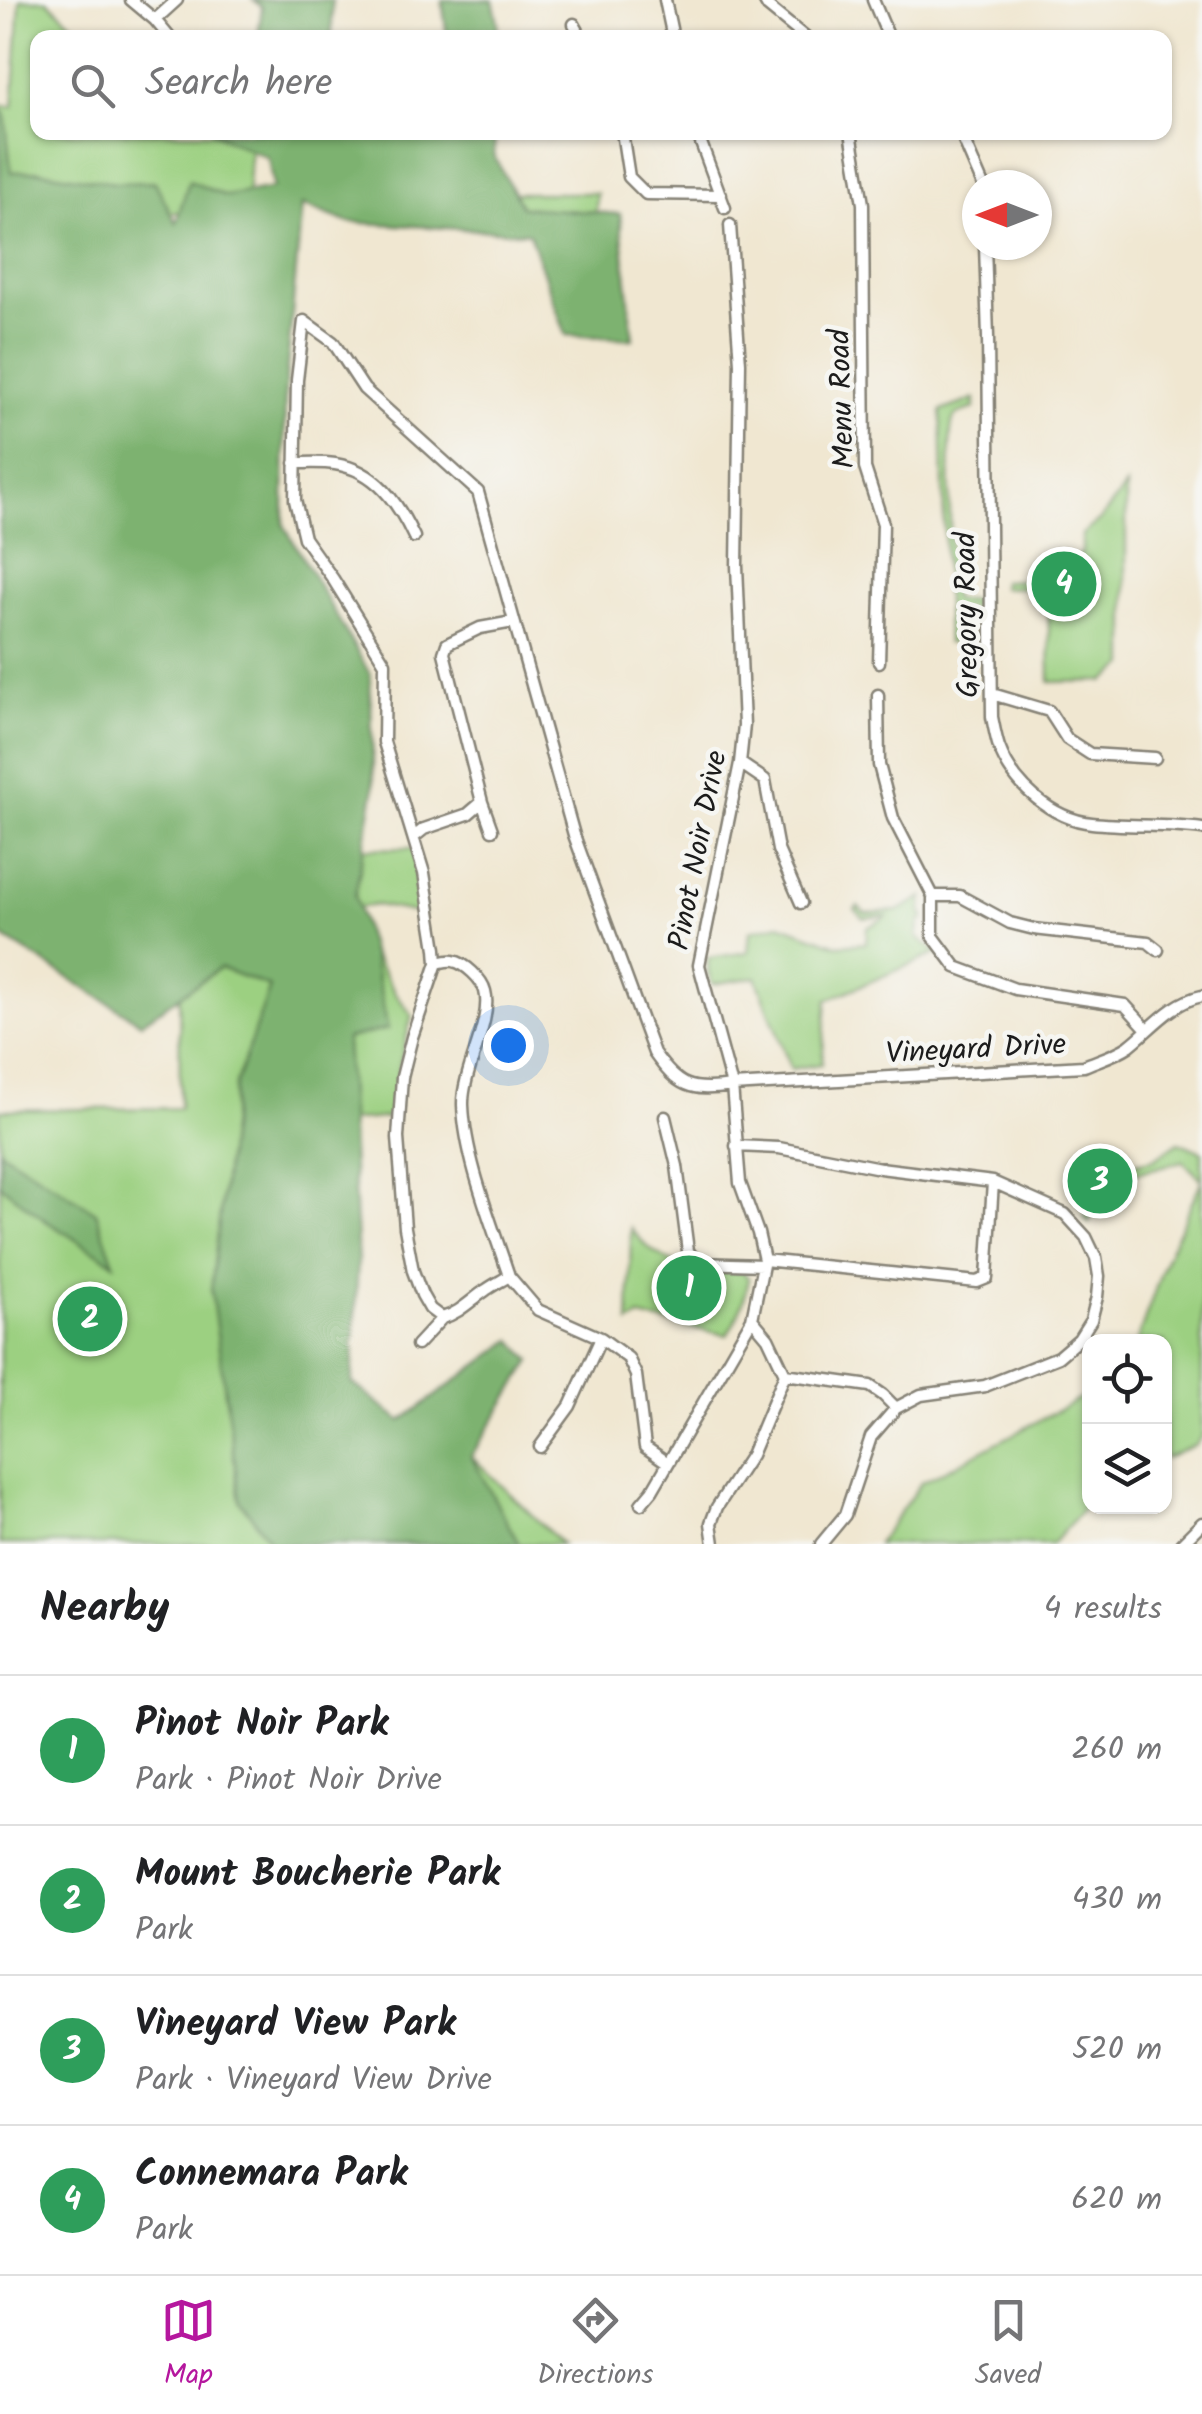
<!DOCTYPE html>
<html lang="en">
<head>
<meta charset="utf-8">
<style>
  :root { --surface:#fff; --page:#f6f6f6; --text:#202124; --muted:#757577; --line:#e0e0e0; --accent:#b5179e }
  body { margin:0; font-family:Kalam,sans-serif; background:var(--page); color:var(--text) }
  .controls { position:absolute; right:30px; bottom:30px; display:grid; overflow:hidden; border-radius:20px; box-shadow:0 2px 8px #0004 }
  .controls button { width:90px; height:90px; display:grid; place-items:center; padding:0; border:0; border-bottom:2px solid var(--line); background:var(--surface); color:var(--text); font:50px sans-serif }
  .compass { position:absolute; left:962px; top:170px; width:90px; height:90px; border-radius:50%; background:var(--surface); box-shadow:0 2px 8px #0004; rotate:270deg }
  .you { position:absolute; left:508px; top:1045px; width:35px; height:35px; margin:-25px; border:8px solid #fff; border-radius:50%; background:#1a73e8; box-shadow:0 0 0 15px #1a73e833 }
  .badge { display:grid; place-items:center; width:65px; height:65px; border-radius:50%; background:var(--accent); color:#fff; font-size:32px; font-weight:700 }
  .pin { position:absolute; translate:-50% -50%; border:5px solid #fff; box-shadow:0 2px 10px #0006 }
  .list { margin:0; padding:0; list-style:none }
  h2 { display:flex; justify-content:space-between; align-items:center; height:130px; margin:0; padding:0 40px; font-size:42px }
  h2 small { font-size:32px; font-weight:400; color:var(--muted) }
  .list li { display:grid; grid-template-columns:65px 1fr auto; gap:30px; align-items:center; box-sizing:border-box; height:150px; padding:0 40px; border-top:2px solid var(--line) }
  .list b { display:block; font-size:38px; white-space:nowrap }
  .list p { margin:0; font-size:32px; white-space:nowrap; color:var(--muted) }
  .list em { font-size:32px; font-style:normal; color:var(--muted) }
  .icon { flex:none; width:55px; height:55px; fill:none; stroke:currentColor; stroke-width:2; stroke-linecap:round; stroke-linejoin:round }
  .map { position:relative; flex:none; width:1202px; height:1544px; overflow:hidden }
  .search { position:absolute; background:var(--surface); box-shadow:0 2px 8px #0004; left:30px; right:30px; top:30px; height:110px; display:flex; align-items:center; gap:25px; box-sizing:border-box; padding:0 35px; border-radius:20px; color:var(--muted); font-size:38px }
  .sheet { height:730px; background:var(--surface) }
  nav { display:flex; justify-content:space-around; align-items:center; box-sizing:border-box; height:140px; border-top:2px solid var(--line); background:var(--surface); font-size:28px; color:var(--muted) }
  nav a { display:grid; justify-items:center; gap:5px }
  nav .on { color:var(--accent) }
  .map>svg:first-child { display:block }
</style>
</head>
<body>
<div class="map">
<svg width="1202" height="1544" viewBox="0 0 1202 1544">
  <rect width="100%" height="100%" fill="#f6f6f2"/>
  <filter id="ink" filterUnits="userSpaceOnUse"><feTurbulence type="fractalNoise" baseFrequency=".01" numOctaves="2"/><feDisplacementMap in="SourceGraphic" scale="20" xChannelSelector="R" yChannelSelector="G"/><feConvolveMatrix kernelMatrix="1 2 1 2 8 2 1 2 1" color-interpolation-filters="sRGB"/></filter>
  <filter id="wash" filterUnits="userSpaceOnUse"><feTurbulence type="fractalNoise" baseFrequency=".0048" numOctaves="4" result="noise"/><feDisplacementMap in="SourceGraphic" scale="40" xChannelSelector="R" yChannelSelector="G"/><feGaussianBlur stdDeviation="2.25" result="paint"/><feColorMatrix in="noise" values="0 0 0 0 0 0 0 0 0 0 0 0 0 0 0 0 0 1.4 0 .05"/><feComposite in="paint" operator="in"/></filter>
  <g filter="url(#wash)">
    <rect width="100%" height="100%" fill="#f0e7d1"/>
    <path fill="#9cd081" stroke="#5c764e" stroke-width="2.5" d="M20 0H47L87 37 38 38V132L252 133 246 212 0 213V105L13 107Z
      M485 193H597L596 211 484 212Z
      M975 399V408C969 410 958 412 954 418 945 431 952 574 953 600H979V607L953 608 954 643H947L941 411Z
      M1126 486V665L1105 681 1050 682 1048 587 1002 588V581L1066 579 1082 551V534L1100 520Z
      M178 841 345 849 413 848 423 914 377 905 347 909 396 994 412 1015 399 1068 394 1117 348 1121 352 1383 401 1421 512 1340 531 1361 471 1456 562 1544H0V1110L180 1108Z
      M923 897 921 915H924V920L920 921 917 937 938 953 827 1000 822 1064 791 1069 756 977 712 984 708 972V958L748 952 750 931 780 924 837 945 866 943 867 928 888 916 863 918 855 909 858 906 865 913 898 911Z
      M1179 1142 1202 1152V1436L1195 1445 1165 1459 1164 1342 1137 1341 1166 1259 1202 1180 1183 1161 1102 1182 1089 1223 1084 1217 1094 1185 1095 1173 1154 1159Z
      M631 1228C661 1269 696 1272 743 1272L749 1279C745 1300 739 1317 727 1335L640 1317 629 1323Z
      M1089 1394V1502L1052 1544H877L921 1483Z"/>
    <path fill="#7db26f" stroke="#4c6746" stroke-width="2.5" d="M253 0H332V37H258L262 7Z
      M442 0H493L498 22V37H447Z
      M0 110 5 113 11 172 39 171 115 183 155 182 176 223 189 181 226 196 273 188 268 158 211 132 495 133 494 156 522 207 620 214 633 339 566 335 529 233 347 222 302 205 285 390 284 525 370 674 374 792 355 896 373 957 388 1029 346 1039 358 1260 352 1383 401 1421 512 1340 531 1361 471 1456 519 1544H272L240 1501 211 1290 235 1086 270 987 220 968 141 1023 0 935Z
      M0 1147 2 1152 96 1212 114 1263 46 1221 0 1185Z"/>
  </g>
  <g filter="url(#ink)">
    <g fill="none" stroke-linecap="round" stroke-linejoin="round">
      <defs>
        <path id="minor" d="M131 0 155 20 177 0
          M665 0 673 38
          M764 0 768 7 806 38
          M873 0 889 38
          M155 20 170 38
          M574 24 582 38
          M622 132 629 177 646 194 721 195
          M697 132 725 208
          M851 132 863 204 865 468 883 524 879 662
          M960 132 983 185
          M985 245 988 337 992 717C994 727 996 738 999 747 1013 785 1052 819 1092 823 1129 827 1165 824 1202 829
          M295 463C308 463 322 462 335 464 376 470 398 503 414 537
          M992 694 1049 711 1067 739 1090 754 1155 758
          M878 695 879 765 893 818 933 896V936L956 967 1015 989 1125 1005 1147 1029
          M740 763 765 780 778 850 801 903
          M492 830 482 802 444 653 447 644 480 628 513 622
          M414 837 424 829 468 814 482 802
          M933 896H960L1010 923 1034 929 1148 942 1158 950
          M437 963C442 962 448 960 453 961 465 963 482 979 485 991 493 1021 462 1071 463 1105 465 1159 492 1224 509 1276
          M665 1117 677 1166 688 1251 698 1263 763 1265
          M736 1146 779 1148 880 1168 993 1182 1065 1214 1086 1237 1096 1258 1099 1276 1097 1297 1091 1320 1079 1339 1058 1357 985 1386 921 1395 896 1408 871 1437 845 1515 821 1544
          M764 1260 977 1282 987 1278 993 1182
          M417 1345 442 1318
          M785 1374 870 1386 883 1395 896 1408
          M540 1447 570 1406 601 1338
          M668 1463 645 1447 636 1375 628 1358 601 1338 538 1310 509 1276C501 1281 493 1285 486 1290 471 1300 460 1313 442 1318L430 1309 422 1295 413 1271 405 1228 398 1138 402 1077 412 1037 437 963 436 949 424 873 384 742 385 663 333 579 304 538 295 500 297 380 304 321 333 342 364 389 478 492 574 835 654 1053C678 1087 690 1092 732 1086L1084 1066C1098 1060 1116 1055 1129 1046 1152 1028 1172 1002 1202 996
          M641 1504 652 1491 752 1319 764 1260 758 1233 740 1183 732 1086 699 965 740 763 744 725 737 566 740 363 730 225
          M714 1544 711 1523 717 1507 751 1455 785 1374 768 1338 752 1319
          M1181 1544 1202 1523"/>
      </defs>
      <use href="#minor" stroke="#868276" stroke-width="15"/>
      <use href="#minor" stroke="#fff" stroke-width="10"/>
    </g>
  </g>
  <g text-anchor="middle" stroke-width="9" stroke-linejoin="round" paint-order="stroke">
    <g font-size="30" fill="#1c1c1c" stroke="#f6f6f2">
      <text transform="translate(841 399) rotate(-92)" y="10">Menu Road</text>
      <text transform="translate(966 615) rotate(-91)" y="10">Gregory Road</text>
      <text transform="translate(697 850) rotate(-79)" y="10">Pinot Noir Drive</text>
      <text transform="translate(976 1048) rotate(-3)" y="10">Vineyard Drive</text>
    </g>
  </g>
</svg>
<div class="controls">
<button><svg class="icon" aria-label="locate" viewBox="0 0 24 24"><circle cx="12" cy="12" r="6"/><path d="M12 2v4M12 18v4M2 12h4M18 12h4"/></svg></button>
<button><svg class="icon" aria-label="layers" viewBox="0 0 24 24"><path d="M12 4l9 5-9 5-9-5zM3 14l9 5 9-5"/></svg></button>
</div>
<svg class="compass" viewBox="-18 -18 36 36"><path d="M0-13l5 13h-10z" fill="#e53935"/><path d="M0 13l5-13h-10z" fill="#757577"/></svg>
<div class="you"></div>
<div class="pin badge" style="left:689px;top:1288px;background:#2e9e5b">1</div>
<div class="pin badge" style="left:90px;top:1319px;background:#2e9e5b">2</div>
<div class="pin badge" style="left:1100px;top:1181px;background:#2e9e5b">3</div>
<div class="pin badge" style="left:1064px;top:584px;background:#2e9e5b">4</div>
<div class="search"><svg class="icon" aria-label="search" viewBox="0 0 24 24"><circle cx="10" cy="10" r="6"/><path d="M15 15l6 6"/></svg>Search here</div>
</div>
<section class="sheet">
<h2>Nearby<small>4 results</small></h2>
<ul class="list">
<li><span class="badge" style="background:#2e9e5b">1</span><div><b>Pinot Noir Park</b><p>Park · Pinot Noir Drive</p></div><em>260 m</em></li>
<li><span class="badge" style="background:#2e9e5b">2</span><div><b>Mount Boucherie Park</b><p>Park</p></div><em>430 m</em></li>
<li><span class="badge" style="background:#2e9e5b">3</span><div><b>Vineyard View Park</b><p>Park · Vineyard View Drive</p></div><em>520 m</em></li>
<li><span class="badge" style="background:#2e9e5b">4</span><div><b>Connemara Park</b><p>Park</p></div><em>620 m</em></li>
</ul>
</section>
<nav>
<a class="on"><svg class="icon" aria-label="map" viewBox="0 0 24 24"><path d="M3 6l6-2 6 2 6-2v14l-6 2-6-2-6 2zM9 4v14M15 6v14"/></svg>Map</a>
<a><svg class="icon" aria-label="directions" viewBox="0 0 24 24"><path d="M12 3l9 9-9 9-9-9zM9 14v-3h6M13 9l2 2-2 2"/></svg>Directions</a>
<a><svg class="icon" aria-label="saved" viewBox="0 0 24 24"><path d="M7 4h10v16l-5-4-5 4z"/></svg>Saved</a>
</nav>
</body>
</html>
